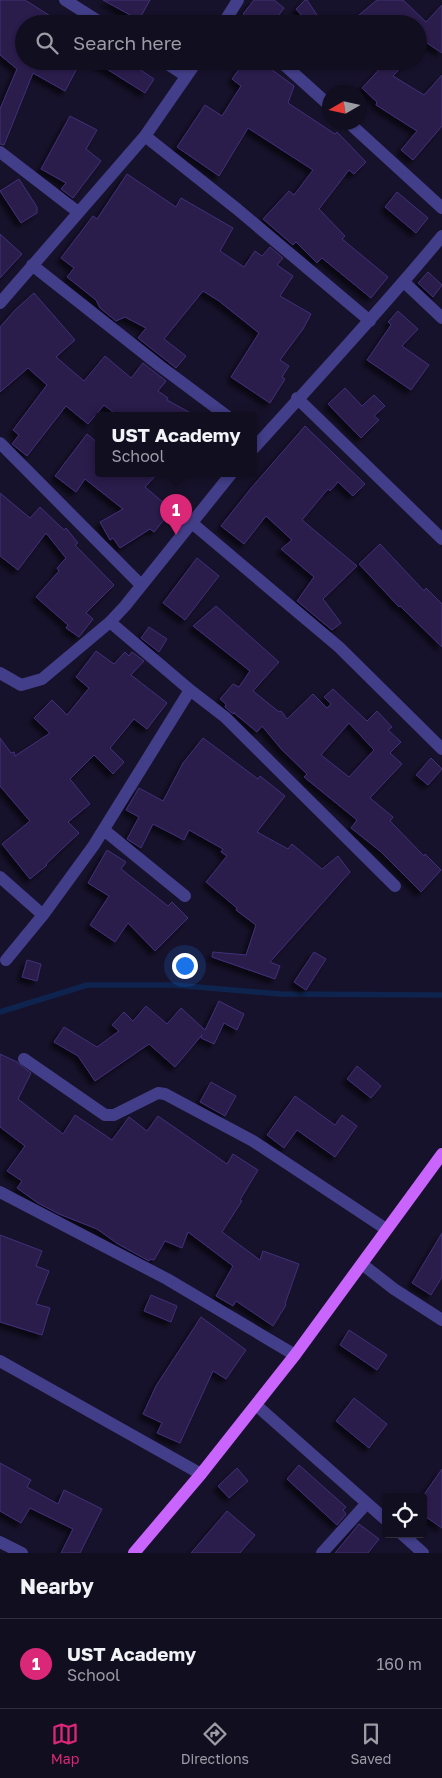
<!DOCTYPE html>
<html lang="en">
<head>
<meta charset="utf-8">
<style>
  :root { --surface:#110e20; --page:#1e1c2d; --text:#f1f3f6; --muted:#9c9ca5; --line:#302e3e; --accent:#db2777 }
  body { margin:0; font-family:"Golos Text",sans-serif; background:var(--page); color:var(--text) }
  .controls { position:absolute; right:15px; bottom:15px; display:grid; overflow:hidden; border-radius:5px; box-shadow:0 1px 4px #0004 }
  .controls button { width:45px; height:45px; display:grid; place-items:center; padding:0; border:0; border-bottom:1px solid var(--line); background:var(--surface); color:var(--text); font:25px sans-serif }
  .compass { position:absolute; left:322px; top:85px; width:45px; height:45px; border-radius:50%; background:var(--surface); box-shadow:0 1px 4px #0004; rotate:261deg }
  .you { position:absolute; left:184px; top:965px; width:18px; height:18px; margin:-12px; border:4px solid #fff; border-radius:50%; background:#1a73e8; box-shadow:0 0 0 8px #1a73e833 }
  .badge { display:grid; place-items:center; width:32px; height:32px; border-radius:50%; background:var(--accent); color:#fff; font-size:16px; font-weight:700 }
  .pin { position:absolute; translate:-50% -41px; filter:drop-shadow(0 1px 2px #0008) }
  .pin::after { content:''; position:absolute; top:26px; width:18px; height:15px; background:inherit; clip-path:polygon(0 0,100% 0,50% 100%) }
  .popup { position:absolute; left:95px; top:412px; width:162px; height:65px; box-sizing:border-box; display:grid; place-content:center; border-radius:5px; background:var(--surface); filter:drop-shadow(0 1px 4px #0005); font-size:16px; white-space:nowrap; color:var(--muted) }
  .popup b { font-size:19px; color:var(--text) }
  .popup::after { content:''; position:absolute; left:50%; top:100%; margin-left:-10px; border:10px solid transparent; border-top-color:var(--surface) }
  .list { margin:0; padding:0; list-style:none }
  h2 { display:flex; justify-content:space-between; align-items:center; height:65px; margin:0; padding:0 20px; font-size:21px }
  h2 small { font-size:16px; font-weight:400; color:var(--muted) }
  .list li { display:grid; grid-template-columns:32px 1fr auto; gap:15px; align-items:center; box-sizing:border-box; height:90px; padding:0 20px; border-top:1px solid var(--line) }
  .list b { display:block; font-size:19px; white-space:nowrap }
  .list p { margin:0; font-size:16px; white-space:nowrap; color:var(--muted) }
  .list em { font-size:16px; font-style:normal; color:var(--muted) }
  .icon { flex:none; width:28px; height:28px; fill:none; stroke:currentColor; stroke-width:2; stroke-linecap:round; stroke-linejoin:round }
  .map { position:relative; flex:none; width:442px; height:1553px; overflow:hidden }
  .search { position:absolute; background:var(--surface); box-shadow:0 1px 4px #0004; left:15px; right:15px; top:15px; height:55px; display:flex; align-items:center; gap:12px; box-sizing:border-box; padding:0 18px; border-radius:28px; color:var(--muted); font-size:19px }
  .sheet { height:155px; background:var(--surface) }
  nav { display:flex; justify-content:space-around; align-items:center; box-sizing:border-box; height:70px; border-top:1px solid var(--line); background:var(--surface); font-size:14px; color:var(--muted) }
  nav a { display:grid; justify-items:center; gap:2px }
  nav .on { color:var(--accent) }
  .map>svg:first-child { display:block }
</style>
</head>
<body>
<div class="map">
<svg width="442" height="1553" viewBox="0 0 442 1553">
  <defs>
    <filter id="shadow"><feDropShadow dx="-4.5" dy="4.5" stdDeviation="2.5" flood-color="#0009"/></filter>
  </defs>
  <rect width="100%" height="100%" fill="#17122b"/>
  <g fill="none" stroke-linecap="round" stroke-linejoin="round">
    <path stroke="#0e244e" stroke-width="5.5" d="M0 1012 87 985H174L280 994 442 995"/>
  </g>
  <path fill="#291e4c" stroke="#413078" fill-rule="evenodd" filter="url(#shadow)" d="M0 0H25L63 24H24V61H81L65 91 33 73 4 145 0 144V109L17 69 0 55Z
    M103 0H150L139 20Z
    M254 0H274L284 8 272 24H255L243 14Z
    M305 0H307L323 24H309L296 9Z
    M377 0H403L426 22 442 5V53L418 37V24H348Z
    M94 61H127L154 79 145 93Z
    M245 61H260L294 86 288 103 335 134 337 132 366 162 354 174 349 170 319 209 345 236 342 239 388 277 371 298 322 258 317 263 296 242 293 245 263 219 289 191 294 195 313 170 248 128 219 176 177 147 205 105 222 116 241 86 232 79Z
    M387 61H407L393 76 424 95 442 75V126L413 160 401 150 417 131 376 105 377 102 362 88Z
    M70 116 97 130 86 149 101 161 73 198 61 189 66 183 41 169Z
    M127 174 176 207 181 198 233 228 220 251 244 267 255 251 262 256 270 247 283 258 277 265 293 276 280 296 311 314 303 329 280 360 289 366 282 377 285 379 270 403 231 377 259 333 219 301 203 291 164 339 186 356 176 368 138 338 146 328 125 317 116 321 100 308 96 300 67 277 74 268 61 258 93 216 97 219Z
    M19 179 37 207V213L21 223 0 191Z
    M397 192 428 218 416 233 385 207Z
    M0 234 22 254 0 278Z
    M428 272 442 285 433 297 418 283Z
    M34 293 75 340 56 357 84 381 105 356 131 378 143 363 166 381 158 391 168 398 167 400 196 416H118L104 405 88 424 66 406 27 456 12 444 19 435 13 430 47 385 28 368 0 392V327L15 310Z
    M398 311 418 329 402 346 429 365 411 390 367 360 391 325 388 322Z
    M345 388 362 406 374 395 385 406 374 416 379 420 361 438 328 404Z
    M305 426 365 484 353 496 338 482 330 491 328 489 302 520 357 566 323 599 341 623 332 630 297 601 314 577 281 549 292 540 266 516 244 544 221 526 252 487Z
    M87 434 98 443V474H157L145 487 172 510 154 532 150 529 120 548 113 538 110 540 100 522 123 509 85 479 76 492 55 476Z
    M0 493 30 518 40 507 64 530 66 528 78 543 75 545 114 585 86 613 93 619 79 637 66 628 68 625 36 597 59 571 57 568 66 558 46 533 18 570 0 556Z
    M380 544 424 591 426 588 442 604V647L400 606 399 607 359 564Z
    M197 558 219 576 185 620 163 603Z
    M216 606 279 662 253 691 279 712 281 711 287 719 313 694 327 708 331 704 324 697 333 689 367 721 377 711 392 727 388 730 401 742 390 753 402 764 370 798 393 817 390 821 424 856 425 854 441 870 421 892 380 851 351 828 357 820 304 777 307 774 282 750 262 726 257 732 234 713 235 712 233 714 225 707 226 704 220 699 233 684 239 687 250 671 193 626ZM349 723 374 750 349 777 321 755Z
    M149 627 167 639 159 652 141 638Z
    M96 651 114 664 125 652 129 656 132 652 144 661 131 675 167 703 147 729 134 719 110 748 124 762 113 774 94 755 70 779 90 804 68 822 79 833 46 864 47 865 30 879 2 844 30 821 0 786V738L11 753 14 752 15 756 50 733 34 718 52 700 67 715 89 688 76 677Z
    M203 738 258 779 260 776 285 796 257 832 288 849 292 844 322 869 338 856 350 872 270 962 280 966 275 979 212 957 213 952 246 955 256 925 236 910 237 908 206 882 227 856 221 852 223 849 189 830 184 840 153 824 141 848 127 839 139 817 126 810 139 788 163 801 183 763Z
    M431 758 442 769 428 785 416 775Z
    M107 850 126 862 121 869 168 906 172 902 188 918 155 951 128 923 115 942 90 925 109 896 88 883Z
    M314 952 326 959 306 990 294 982Z
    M27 960 41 964 37 981 22 977Z
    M219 1001 244 1014 237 1030 224 1023 214 1044 201 1038 202 1035 175 1067 149 1044 95 1081 78 1056 54 1042 64 1027 97 1047 119 1031 112 1025 124 1012 133 1021 146 1006 167 1024 181 1008 205 1030Z
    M0 1054 17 1062 31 1073 18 1099 63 1134 75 1115 112 1140 129 1117 147 1131 158 1116 227 1164 233 1154 258 1170 240 1200 242 1201 222 1232 260 1260 263 1251 299 1264 285 1304 286 1305 273 1326 236 1301 233 1306 216 1296 233 1266 188 1232 182 1248 165 1241 154 1260 150 1259 149 1261 118 1244 97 1229 59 1214 38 1203 17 1188 22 1181 7 1171 25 1146 0 1127Z
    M357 1066 381 1086 371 1098 347 1079Z
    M211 1082 236 1096 225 1116 200 1102Z
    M295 1096 335 1125 342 1115 357 1126 335 1157 297 1130 284 1148 267 1135Z
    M442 1233V1277L431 1295 412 1283Z
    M0 1235 42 1251 36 1266 49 1271 36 1304 50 1308 42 1335 0 1322Z
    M151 1295 177 1306 171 1322 144 1311Z
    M201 1317 246 1350 226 1379 213 1371 180 1443 157 1433 162 1423 143 1414 156 1386Z
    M349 1330 387 1355 377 1370 340 1345Z
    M354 1398 387 1424 369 1448 336 1421Z
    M0 1463 31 1480 27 1487 58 1504 64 1490 102 1509 80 1553H61L73 1529 30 1508 21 1523 0 1511Z
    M299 1465 346 1507 343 1510 346 1514 337 1525 287 1479Z
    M237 1468 248 1481 229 1498 218 1486Z
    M442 1469V1528L423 1515V1496Z
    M227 1511 255 1535 240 1553H191Z
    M359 1524 379 1539 368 1553H335Z"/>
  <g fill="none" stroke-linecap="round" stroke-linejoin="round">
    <path stroke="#433e89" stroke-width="12" d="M65 0 103 24
      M223 24 238 0
      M163 61 186 76
      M280 61 330 106
      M348 122 442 208
      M145 136 237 209 370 321
      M0 152 78 212
      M32 265 160 366 227 416
      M404 282 442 318
      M0 303 145 136 197 61
      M297 398 442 539
      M0 443 141 585
      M254 448C317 378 382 309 442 236
      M192 523 339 647 442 749
      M110 622 190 690 225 717 395 886
      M0 673 21 685 42 679 110 622 125 606 231 474
      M104 830 185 896
      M0 877 43 915
      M6 960 43 915 94 845 190 690
      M24 1059 105 1115H114L158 1093 165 1094 253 1141 386 1229
      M0 1192 167 1279 295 1355
      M362 1264 394 1289 442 1320
      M0 1361 201 1474
      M256 1405 386 1520
      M402 1534 423 1553
      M0 1542 22 1553
      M322 1553 367 1503"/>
    <path stroke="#c965fd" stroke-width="12" d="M134 1553 201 1474 295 1355 442 1154"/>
  </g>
</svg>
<div class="controls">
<button><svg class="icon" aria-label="locate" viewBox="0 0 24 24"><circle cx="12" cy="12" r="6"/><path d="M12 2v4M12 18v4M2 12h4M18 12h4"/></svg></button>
</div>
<svg class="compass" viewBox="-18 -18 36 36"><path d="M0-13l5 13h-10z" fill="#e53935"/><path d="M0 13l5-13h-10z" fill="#9c9ca5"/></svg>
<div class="you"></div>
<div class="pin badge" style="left:176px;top:535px">1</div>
<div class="popup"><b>UST Academy</b>School</div>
<div class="search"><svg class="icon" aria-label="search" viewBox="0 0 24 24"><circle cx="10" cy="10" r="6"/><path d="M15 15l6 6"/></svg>Search here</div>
</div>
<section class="sheet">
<h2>Nearby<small></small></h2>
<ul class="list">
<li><span class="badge">1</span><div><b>UST Academy</b><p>School</p></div><em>160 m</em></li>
</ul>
</section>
<nav>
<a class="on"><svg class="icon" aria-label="map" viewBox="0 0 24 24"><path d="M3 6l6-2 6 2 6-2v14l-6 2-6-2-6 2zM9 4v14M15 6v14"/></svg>Map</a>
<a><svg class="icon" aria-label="directions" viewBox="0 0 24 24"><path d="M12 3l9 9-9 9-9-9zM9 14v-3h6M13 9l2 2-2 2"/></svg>Directions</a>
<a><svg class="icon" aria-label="saved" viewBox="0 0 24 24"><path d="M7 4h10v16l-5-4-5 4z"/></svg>Saved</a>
</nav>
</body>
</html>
